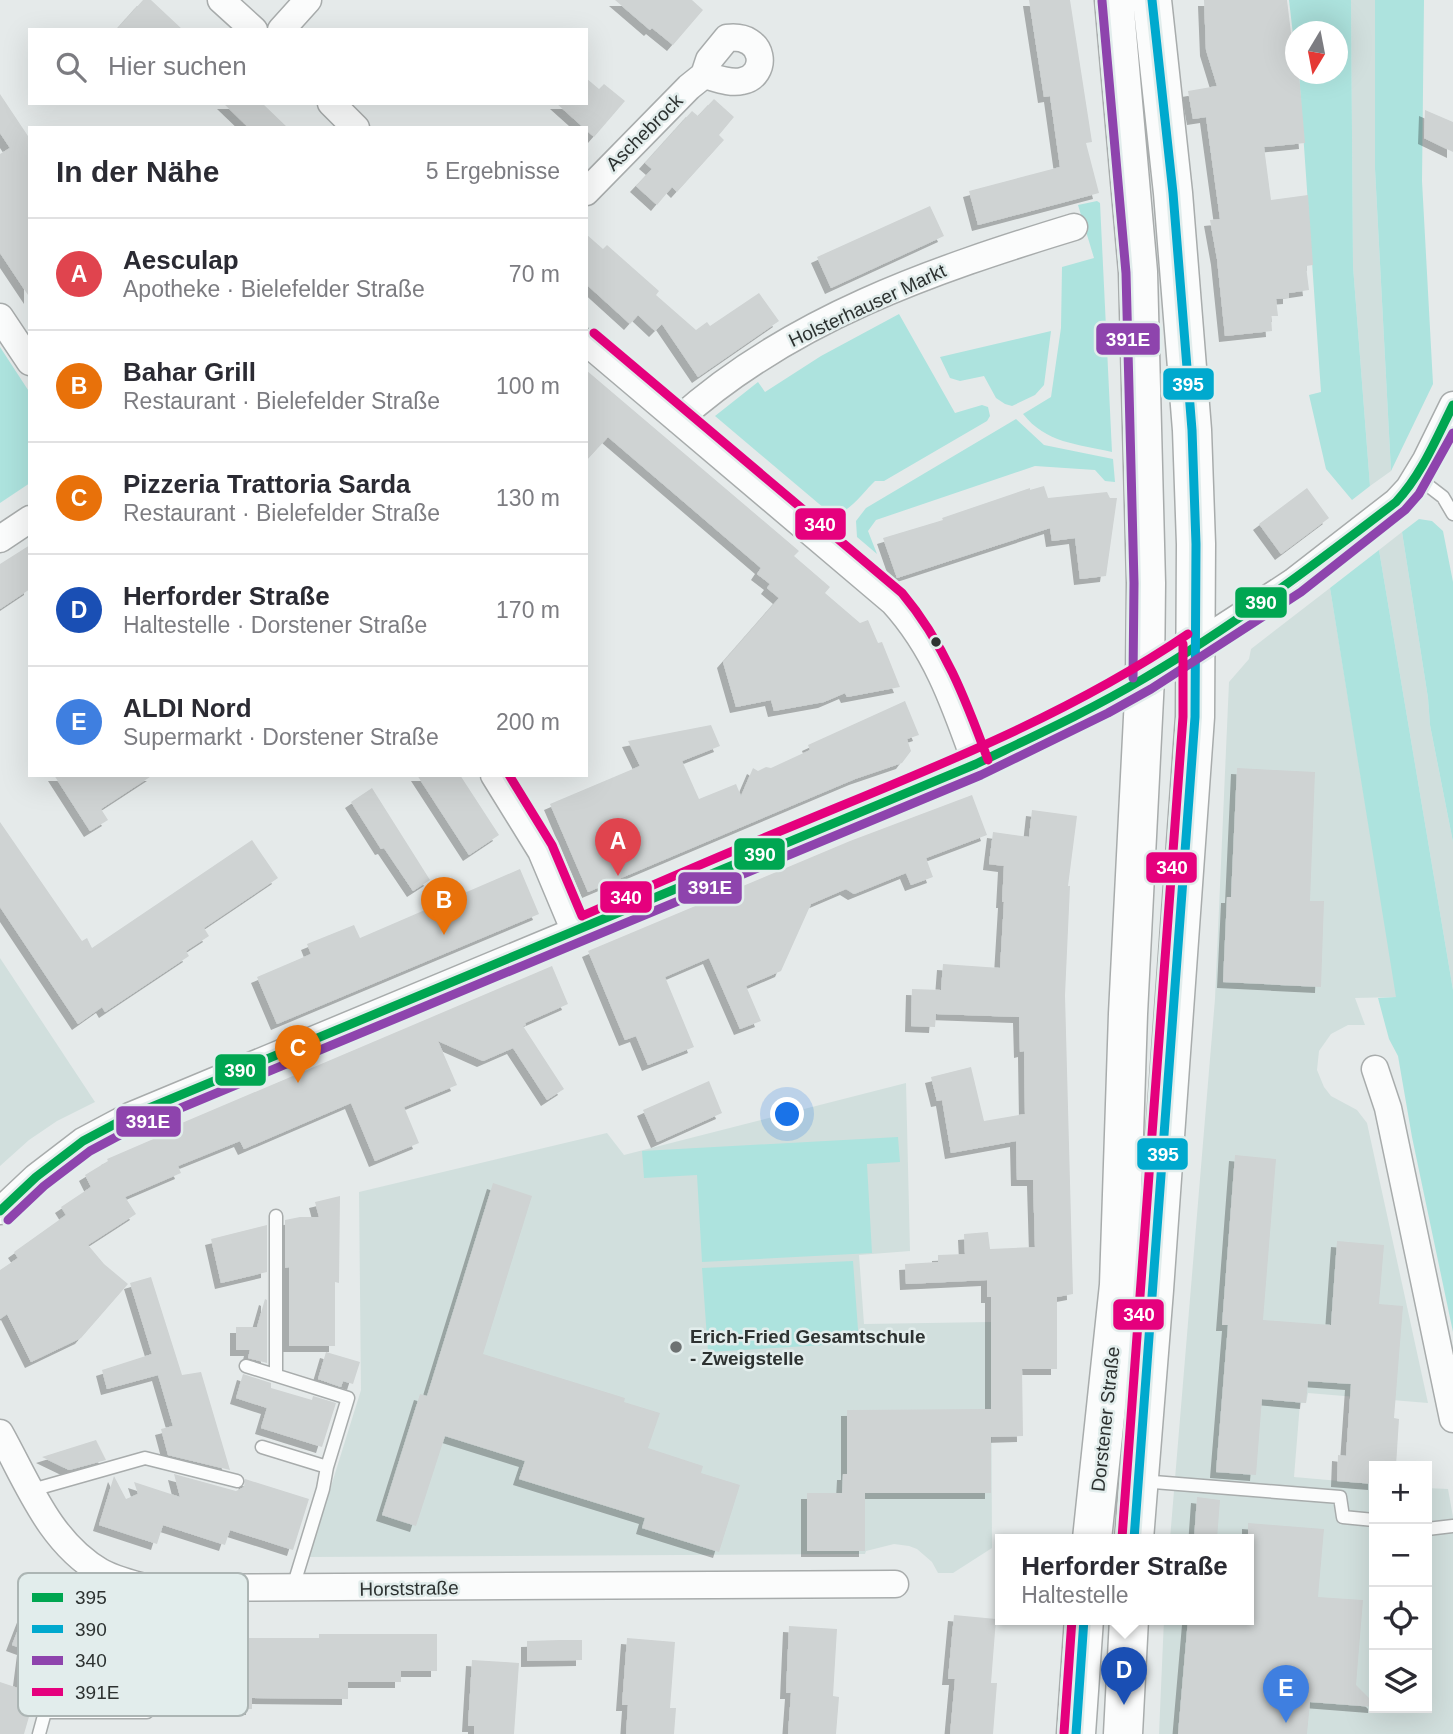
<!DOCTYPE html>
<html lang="de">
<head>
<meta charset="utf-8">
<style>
  :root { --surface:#fff; --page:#f2f2f3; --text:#2b2b33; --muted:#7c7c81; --line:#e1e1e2; --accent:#7c3aed }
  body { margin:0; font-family:Arial,sans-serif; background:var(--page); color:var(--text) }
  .controls { position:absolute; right:21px; bottom:21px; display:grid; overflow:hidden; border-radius:0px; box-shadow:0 7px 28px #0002 }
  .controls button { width:63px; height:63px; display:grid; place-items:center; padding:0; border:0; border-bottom:2px solid var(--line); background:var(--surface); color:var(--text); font:35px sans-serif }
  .compass { position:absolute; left:1285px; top:21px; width:63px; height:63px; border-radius:50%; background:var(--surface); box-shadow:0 7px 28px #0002; rotate:190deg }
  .you { position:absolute; left:788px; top:1115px; width:24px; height:24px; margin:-18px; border:5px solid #fff; border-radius:50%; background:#1a73e8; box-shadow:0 0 0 10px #1a73e833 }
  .badge { display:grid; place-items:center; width:46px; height:46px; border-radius:50%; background:var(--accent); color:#fff; font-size:23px; font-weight:700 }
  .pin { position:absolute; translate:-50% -58px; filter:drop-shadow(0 2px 4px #0008) }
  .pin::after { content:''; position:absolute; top:37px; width:24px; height:21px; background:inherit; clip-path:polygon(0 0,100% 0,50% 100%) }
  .popup { position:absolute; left:995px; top:1534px; width:259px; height:91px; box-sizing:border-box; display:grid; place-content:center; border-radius:0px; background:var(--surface); filter:drop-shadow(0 2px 5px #0005); font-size:23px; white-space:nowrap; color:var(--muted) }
  .popup b { font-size:26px; color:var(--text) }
  .popup::after { content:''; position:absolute; left:50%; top:100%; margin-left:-14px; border:14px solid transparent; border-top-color:var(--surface) }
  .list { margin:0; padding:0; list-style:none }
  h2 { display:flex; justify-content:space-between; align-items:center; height:91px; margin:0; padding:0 28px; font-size:30px }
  h2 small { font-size:23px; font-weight:400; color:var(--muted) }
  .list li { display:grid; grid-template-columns:46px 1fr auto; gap:21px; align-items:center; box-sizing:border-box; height:112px; padding:0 28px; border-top:2px solid var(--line) }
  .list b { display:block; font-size:26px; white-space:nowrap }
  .list p { margin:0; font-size:23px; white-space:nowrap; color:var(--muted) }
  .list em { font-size:23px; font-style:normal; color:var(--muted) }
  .icon { flex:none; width:38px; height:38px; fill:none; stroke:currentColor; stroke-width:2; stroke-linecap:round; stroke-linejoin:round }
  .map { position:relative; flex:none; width:1453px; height:1734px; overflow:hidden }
  .search { position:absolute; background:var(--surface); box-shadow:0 7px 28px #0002; left:28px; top:28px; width:560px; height:77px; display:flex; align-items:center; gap:18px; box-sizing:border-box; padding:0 24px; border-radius:0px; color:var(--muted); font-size:26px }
  .panel { position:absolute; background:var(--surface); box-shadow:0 7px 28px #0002; left:28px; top:126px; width:560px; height:651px; border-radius:0px }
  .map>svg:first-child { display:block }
</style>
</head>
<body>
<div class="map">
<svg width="1453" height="1734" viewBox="0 0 1453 1734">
  <defs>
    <filter id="shadow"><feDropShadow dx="-6" dy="6" stdDeviation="0" flood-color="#0004"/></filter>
  </defs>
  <rect width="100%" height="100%" fill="#e5eaea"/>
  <path fill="#d1dfdd" d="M1351 0H1375V169L1391 471 1370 486 1353 266Z
    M1402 532 1428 698 1430 725 1453 842V990L1379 550Z
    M1330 588 1397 997 1355 998 1365 1025H1348L1331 1034 1319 1051 1317 1070 1324 1087 1331 1096 1357 1110 1367 1123 1428 1403 1308 1393 1306 1403H1300L1294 1477 1374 1484V1708H1427V1488L1448 1489 1453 1517V1734H1159L1164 1619H1248V1539H1170L1215 999 1229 682 1249 659 1251 649Z
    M0 958 95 1102 57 1121 29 1140 0 1166Z
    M906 1083 910 1251 859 1255 864 1324 991 1322 992 1548 953 1573H938L932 1562 917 1549 909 1546 894 1544 866 1551 865 1554 309 1557 361 1390 359 1192 607 1133 624 1155Z"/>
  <path fill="#ade3de" d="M1289 0H1351L1353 266 1370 486 1352 500 1326 469 1309 395 1321 392 1299 74H1338V32H1296L1295 52Z
    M1375 0H1424L1422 181 1433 384 1391 471 1375 169Z
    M1097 201 1100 203 1112 452C1077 444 1046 443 1023 414L1051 397 1061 328 1062 267 1094 258 1078 205Z
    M899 314 955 413 982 405 988 407 990 416 987 421 884 481H875C863 492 848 516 831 514L715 416 758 382 765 392 821 356Z
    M1051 331 1044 385 1035 395 1012 406 1005 404 996 398 984 376 960 381 950 378 940 357Z
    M0 347 30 393V483L0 503Z
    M1016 419 1044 445 1113 459 1115 482 1105 481 1095 470 1035 466 876 520 868 531 877 554 857 537 856 521 866 508Z
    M1419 519 1432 521 1443 531 1453 582V842L1430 725 1428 698 1402 532Z
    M1379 550 1453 990V1332L1412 1137 1398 1056 1389 1039 1378 998 1396 997 1330 588Z
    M898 1137 900 1162 867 1164 872 1253 702 1262 697 1175 644 1178 642 1151Z
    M853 1261 859 1343 708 1352 702 1268Z"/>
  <path fill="#cfd3d3" filter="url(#shadow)" d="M143 0H151L183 30H116Z
    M615 0H692L703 10 673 45 652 28 650 30Z
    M1029 0H1070L1092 142 1086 143 1099 193 978 225 969 191 1060 167 1050 96 1044 97Z
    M1204 0H1287L1296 74H1299L1305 143 1264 147 1271 200 1308 195 1313 265 1306 266 1309 290 1289 293V298L1276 299 1278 316H1271L1272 331 1225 336 1217 259 1210 220 1220 219 1206 117 1193 119 1188 91 1217 86 1206 50Z
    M586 78 599 89 604 84 625 101 594 137 556 103H586Z
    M0 94 28 136 30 134V298L0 253V154L10 148 0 133Z
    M714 99 734 117 719 135 724 140 677 192 672 187 657 205 636 186 652 169 645 163 692 111 698 116Z
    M223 103H262L288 128H249Z
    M1425 110 1453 122V152L1424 138Z
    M930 206 944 236 831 288 817 257Z
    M586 234 603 249 607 245 659 291 656 295 696 330 707 322 710 326 759 293 779 321 698 377 662 324 655 331 638 315 630 324 586 284Z
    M586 370 799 551 794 556 830 587 825 593 860 623 868 620 878 643 882 642 900 687 847 697 845 693 824 702 774 711 771 700 736 707 723 662 779 598 767 588 770 584 757 574 761 568 608 437 586 461Z
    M1044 486 1048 498 1107 492 1110 498H1117L1106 576 1080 579 1075 538 1052 541 1050 528 897 578 883 538 943 520 942 518 1030 488V490Z
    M1307 488 1329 518 1281 554 1259 524Z
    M30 545V589L0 609V564Z
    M905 701 919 735 907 739 911 751 902 763 855 779 588 892 550 804 640 766 628 741 711 725 720 746 682 761 699 799 736 784 741 796 753 768 758 771 766 767 771 768 810 750 808 745Z
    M1237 768 1315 772 1310 901H1324L1321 987 1223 982 1227 897H1231Z
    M54 775H153L101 809 108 820 90 831Z
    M417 775H460L499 835 469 855Z
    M372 788 430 880 413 891 384 848 381 849 351 802Z
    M972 795 987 835 926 858 933 877 911 885 906 873 854 894 846 889 811 904 781 971 746 986 761 1021 740 1029 709 958 665 977 694 1047 648 1065 636 1036 625 1040 588 951 850 841Z
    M1032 810 1077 816 1068 886H1070L1065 995 1073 1294 1057 1297V1369H1022L1023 1436 991 1437V1493H865V1551H807V1493H842L843 1474H847V1410L991 1409V1297H987V1280L906 1284 905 1264 938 1262V1255L965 1254 964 1234 988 1232 990 1249 1035 1247 1033 1180H1017L1016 1141 951 1153 942 1100 937 1101 931 1077 971 1067 984 1121 1025 1114 1024 1051 1020 1052 1019 1017 936 1014 935 1027 911 1026 912 989 941 990 943 964 1000 968 1004 902H1002L1004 866 989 864 993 832 1029 837Z
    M0 822 82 941 87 938 92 948 252 840 278 878 204 928 209 936 186 951 189 956 105 1012 102 1007 78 1024 0 907Z
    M520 869 539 914 277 1024 257 977 311 954 307 944 354 925 360 938Z
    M552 966 568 1004 525 1023 526 1025 523 1026 564 1089 547 1100 513 1048 483 1061 438 1041 457 1085 404 1107 419 1143 375 1161 351 1103 244 1149 240 1141 178 1166 181 1173 125 1197 136 1214 88 1245 104 1264 128 1284 81 1338 31 1362 7 1314 0 1319V1270L18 1258 14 1252 66 1215 61 1207 91 1187 85 1175 108 1161 107 1159 165 1134 163 1131Z
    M709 1081 722 1113 657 1142 643 1110Z
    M1235 1155 1276 1159 1263 1320 1331 1325 1337 1241 1384 1245 1379 1304 1403 1306 1394 1418 1399 1419 1396 1466H1374V1484L1337 1481 1338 1455 1346 1456 1351 1384 1308 1381 1306 1403 1262 1399 1256 1475 1216 1472 1228 1325H1222Z
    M493 1183 532 1196 483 1354 625 1398 624 1402 660 1413 648 1448 703 1466 701 1473 740 1485 719 1552 642 1528 645 1518 519 1479 525 1461 445 1436 416 1526 382 1515 420 1394 427 1396Z
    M340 1196 339 1283 335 1282V1346H289V1267L285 1268V1220L300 1217H319L315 1202Z
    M267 1225V1272L221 1283 211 1239Z
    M151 1277 182 1375 201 1372 230 1470 168 1455 161 1429 173 1426 158 1375 107 1389 102 1370 152 1354 130 1283Z
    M265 1299 267 1300V1363L248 1358 250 1350H236V1327H257Z
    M326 1352 360 1362 353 1384 343 1381 341 1387 318 1379Z
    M243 1374 271 1383V1388L312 1400 313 1396 336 1403 322 1447 261 1428 267 1408 236 1398Z
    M96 1440 106 1460 69 1470 42 1457Z
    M174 1474 236 1491 244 1487 245 1479 309 1499 293 1550 230 1530 225 1545 163 1525 157 1544 99 1525 114 1476 126 1499 138 1494 134 1482 180 1497Z
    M1197 1497 1220 1500 1217 1539H1194Z
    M1248 1523 1324 1529 1318 1597 1363 1600 1356 1685 1374 1703V1707L1310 1702 1307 1734H1178L1188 1619H1248Z
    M29 1601 72 1617 55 1662 49 1659 45 1690 37 1689 24 1734H0V1682L18 1688 23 1649 12 1645Z
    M954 1615 996 1619 991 1683H997L993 1734H950L955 1679H948Z
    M209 1617 210 1638H319V1634H437V1671H401V1682H348V1699L252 1698V1709H230V1690L185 1691V1654L156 1655V1629L165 1630V1618Z
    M96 1626 139 1628V1677L93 1675Z
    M789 1626 837 1629 833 1696 839 1697 836 1734H788L791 1693H786Z
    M627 1638 675 1642 670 1708H676L674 1734H626L628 1705H622Z
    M560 1640H582V1660L527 1661V1641Z
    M472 1660 519 1663 514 1734H474V1726H468Z"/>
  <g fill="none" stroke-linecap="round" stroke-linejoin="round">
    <defs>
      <path id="lane" d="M1417 477 1443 497 1453 514
        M246 1366 348 1398 327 1467 323 1489 293 1587
        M276 1375V1216
        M262 1447 327 1467
        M1141 1481 1340 1497 1343 1517 1374 1520
        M32 1490 145 1458 237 1481
        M1427 1529 1453 1526
        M39 1734 45 1712H147L148 1588"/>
      <path id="street" d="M221 0 254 30
        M281 30 308 0
        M331 103 356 128
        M586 192 689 87 704 75 709 60 727 38C766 33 769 76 742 81 730 84 716 78 704 75
        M0 317 30 362
        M586 342 893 602C936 649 955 705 976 764
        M678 420C790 319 933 270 1074 227
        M0 539 30 519
        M494 775 541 851 575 932
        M1375 1069 1388 1108 1453 1419
        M0 1211 36 1177 83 1141 130 1116 976 764 1103 702 1145 678 1293 582 1396 502 1409 488 1426 460 1453 405
        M0 1433C28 1483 49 1542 101 1572 116 1580 132 1584 148 1588L895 1584"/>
      <path id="primary" d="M1092 1539 1119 1285 1128 1014 1145 678 1146 583 1138 272 1114 0
        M1134 1539 1154 1290 1195 717 1196 544 1192 430 1173 193 1152 0
        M1076 1734 1084 1619
        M1123 1734 1129 1619"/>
    </defs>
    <use href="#lane" stroke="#a8acac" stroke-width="15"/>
    <use href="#street" stroke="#a8acac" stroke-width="29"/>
    <use href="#primary" stroke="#a8acac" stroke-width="41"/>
    <use href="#lane" stroke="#fbfcfc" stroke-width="12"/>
    <use href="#street" stroke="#fbfcfc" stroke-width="26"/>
    <use href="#primary" stroke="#fbfcfc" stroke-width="38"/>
    <defs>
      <path id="bus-1" d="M0 1211 36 1177 83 1141 130 1116 976 764C1032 737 1089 711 1143 679 1232 627 1314 565 1396 502 1422 474 1436 439 1453 405"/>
      <path id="bus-2" d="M1134 1539 1195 717 1196 544 1192 430 1173 193 1152 0
        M1076 1734 1084 1619"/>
      <path id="bus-3" d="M1102 1 1126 273 1134 583 1133 678
        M8 1220 44 1186 90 1151 135 1127 981 775 1108 713 1151 689 1301 592 1405 510 1419 494 1453 433"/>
      <path id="bus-4" d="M594 333 902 593C944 643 966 700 988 760
        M509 775 552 845 582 916C666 879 751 843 836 808 958 758 1079 708 1188 634
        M1122 1538 1183 717V644
        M1064 1733 1072 1619"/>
    </defs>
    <use href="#bus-1" stroke="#e2edec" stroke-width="14"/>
    <use href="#bus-2" stroke="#e2edec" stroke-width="14"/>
    <use href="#bus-3" stroke="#e2edec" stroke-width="14"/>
    <use href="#bus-4" stroke="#e2edec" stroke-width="14"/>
    <use href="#bus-1" stroke="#00a651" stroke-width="9"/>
    <use href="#bus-2" stroke="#00a9ce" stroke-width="9"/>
    <use href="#bus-3" stroke="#8e44ad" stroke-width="9"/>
    <use href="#bus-4" stroke="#e5007d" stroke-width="9"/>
  </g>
  <circle fill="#2d3231" stroke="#e2edec" stroke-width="2.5" cx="936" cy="642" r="6"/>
  <circle fill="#6d7272" stroke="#e2edec" stroke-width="2.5" cx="676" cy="1347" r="7"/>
  <g text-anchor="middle" stroke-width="5" stroke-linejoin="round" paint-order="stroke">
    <g font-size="19" fill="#2d3231" stroke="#e2edec">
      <text transform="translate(644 132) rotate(-45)" y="7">Aschebrock</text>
      <text transform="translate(867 305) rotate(-25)" y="7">Holsterhauser Markt</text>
      <text transform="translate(1105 1419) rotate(-84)" y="7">Dorstener Straße</text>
      <text transform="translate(409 1588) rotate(-1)" y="7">Horststraße</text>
    </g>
    <g font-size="19" font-weight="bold" fill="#2d3231" stroke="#e2edec" text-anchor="start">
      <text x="690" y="1343">Erich-Fried Gesamtschule<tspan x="690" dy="22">- Zweigstelle</tspan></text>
    </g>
  </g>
  <rect x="18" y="1573" width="230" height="143" rx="10" fill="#e2edec" stroke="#acb5b4" stroke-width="2"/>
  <rect x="32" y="1593" width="31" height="9" fill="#00a651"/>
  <rect x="32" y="1625" width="31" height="8" fill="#00a9ce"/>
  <rect x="32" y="1656" width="31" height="9" fill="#8e44ad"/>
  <rect x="32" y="1688" width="31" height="8" fill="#e5007d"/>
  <g font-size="19" fill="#2d3231">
    <text x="75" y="1604">395</text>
    <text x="75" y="1636">390</text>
    <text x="75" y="1667">340</text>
    <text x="75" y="1699">391E</text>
  </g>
  <g stroke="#e2edec" stroke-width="2.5">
    <rect x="1095" y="322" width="66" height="34" rx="7" fill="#8e44ad"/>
    <rect x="1162" y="367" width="53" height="34" rx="7" fill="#00a9ce"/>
    <rect x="794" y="507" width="53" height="34" rx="7" fill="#e5007d"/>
    <rect x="1234" y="586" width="54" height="33" rx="7" fill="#00a651"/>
    <rect x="733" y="837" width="53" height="34" rx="7" fill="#00a651"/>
    <rect x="1145" y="851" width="53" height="33" rx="7" fill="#e5007d"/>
    <rect x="677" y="871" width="66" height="34" rx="7" fill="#8e44ad"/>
    <rect x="599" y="880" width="54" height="34" rx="7" fill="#e5007d"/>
    <rect x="214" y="1053" width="53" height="34" rx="7" fill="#00a651"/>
    <rect x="115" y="1105" width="67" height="33" rx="7" fill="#8e44ad"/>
    <rect x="1136" y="1137" width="53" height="34" rx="7" fill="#00a9ce"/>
    <rect x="1112" y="1298" width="53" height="33" rx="7" fill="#e5007d"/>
  </g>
  <g font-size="19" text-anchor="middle" font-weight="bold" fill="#fff">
    <text x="1128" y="346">391E</text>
    <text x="1188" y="391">395</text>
    <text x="820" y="531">340</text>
    <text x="1261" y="609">390</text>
    <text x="760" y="861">390</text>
    <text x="1172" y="874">340</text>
    <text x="710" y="894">391E</text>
    <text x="626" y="904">340</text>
    <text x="240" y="1077">390</text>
    <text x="148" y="1128">391E</text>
    <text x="1163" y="1161">395</text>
    <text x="1139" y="1321">340</text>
  </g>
</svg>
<div class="controls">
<button>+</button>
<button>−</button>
<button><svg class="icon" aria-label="locate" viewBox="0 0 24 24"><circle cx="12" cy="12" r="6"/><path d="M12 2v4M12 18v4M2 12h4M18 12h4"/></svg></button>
<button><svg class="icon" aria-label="layers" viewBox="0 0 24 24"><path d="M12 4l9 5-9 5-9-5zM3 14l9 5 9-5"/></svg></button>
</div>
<svg class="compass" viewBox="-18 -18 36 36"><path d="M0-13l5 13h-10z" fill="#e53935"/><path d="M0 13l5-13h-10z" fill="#7c7c81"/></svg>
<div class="you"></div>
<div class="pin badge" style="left:618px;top:876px;background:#e0444e">A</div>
<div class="pin badge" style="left:444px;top:935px;background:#e8710a">B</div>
<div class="pin badge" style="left:298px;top:1083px;background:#e8710a">C</div>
<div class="pin badge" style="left:1124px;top:1705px;background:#1a4fb4">D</div>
<div class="popup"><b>Herforder Straße</b>Haltestelle</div>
<div class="pin badge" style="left:1286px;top:1723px;background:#3f7fe0">E</div>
<div class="search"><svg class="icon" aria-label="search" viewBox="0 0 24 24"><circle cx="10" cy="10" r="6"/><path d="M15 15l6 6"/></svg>Hier suchen</div>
<section class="panel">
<h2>In der Nähe<small>5 Ergebnisse</small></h2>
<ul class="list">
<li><span class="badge" style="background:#e0444e">A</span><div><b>Aesculap</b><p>Apotheke · Bielefelder Straße</p></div><em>70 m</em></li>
<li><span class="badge" style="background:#e8710a">B</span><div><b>Bahar Grill</b><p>Restaurant · Bielefelder Straße</p></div><em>100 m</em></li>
<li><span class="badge" style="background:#e8710a">C</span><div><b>Pizzeria Trattoria Sarda</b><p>Restaurant · Bielefelder Straße</p></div><em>130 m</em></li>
<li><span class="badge" style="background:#1a4fb4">D</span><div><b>Herforder Straße</b><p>Haltestelle · Dorstener Straße</p></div><em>170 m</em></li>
<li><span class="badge" style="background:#3f7fe0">E</span><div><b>ALDI Nord</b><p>Supermarkt · Dorstener Straße</p></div><em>200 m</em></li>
</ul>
</section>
</div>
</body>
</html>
